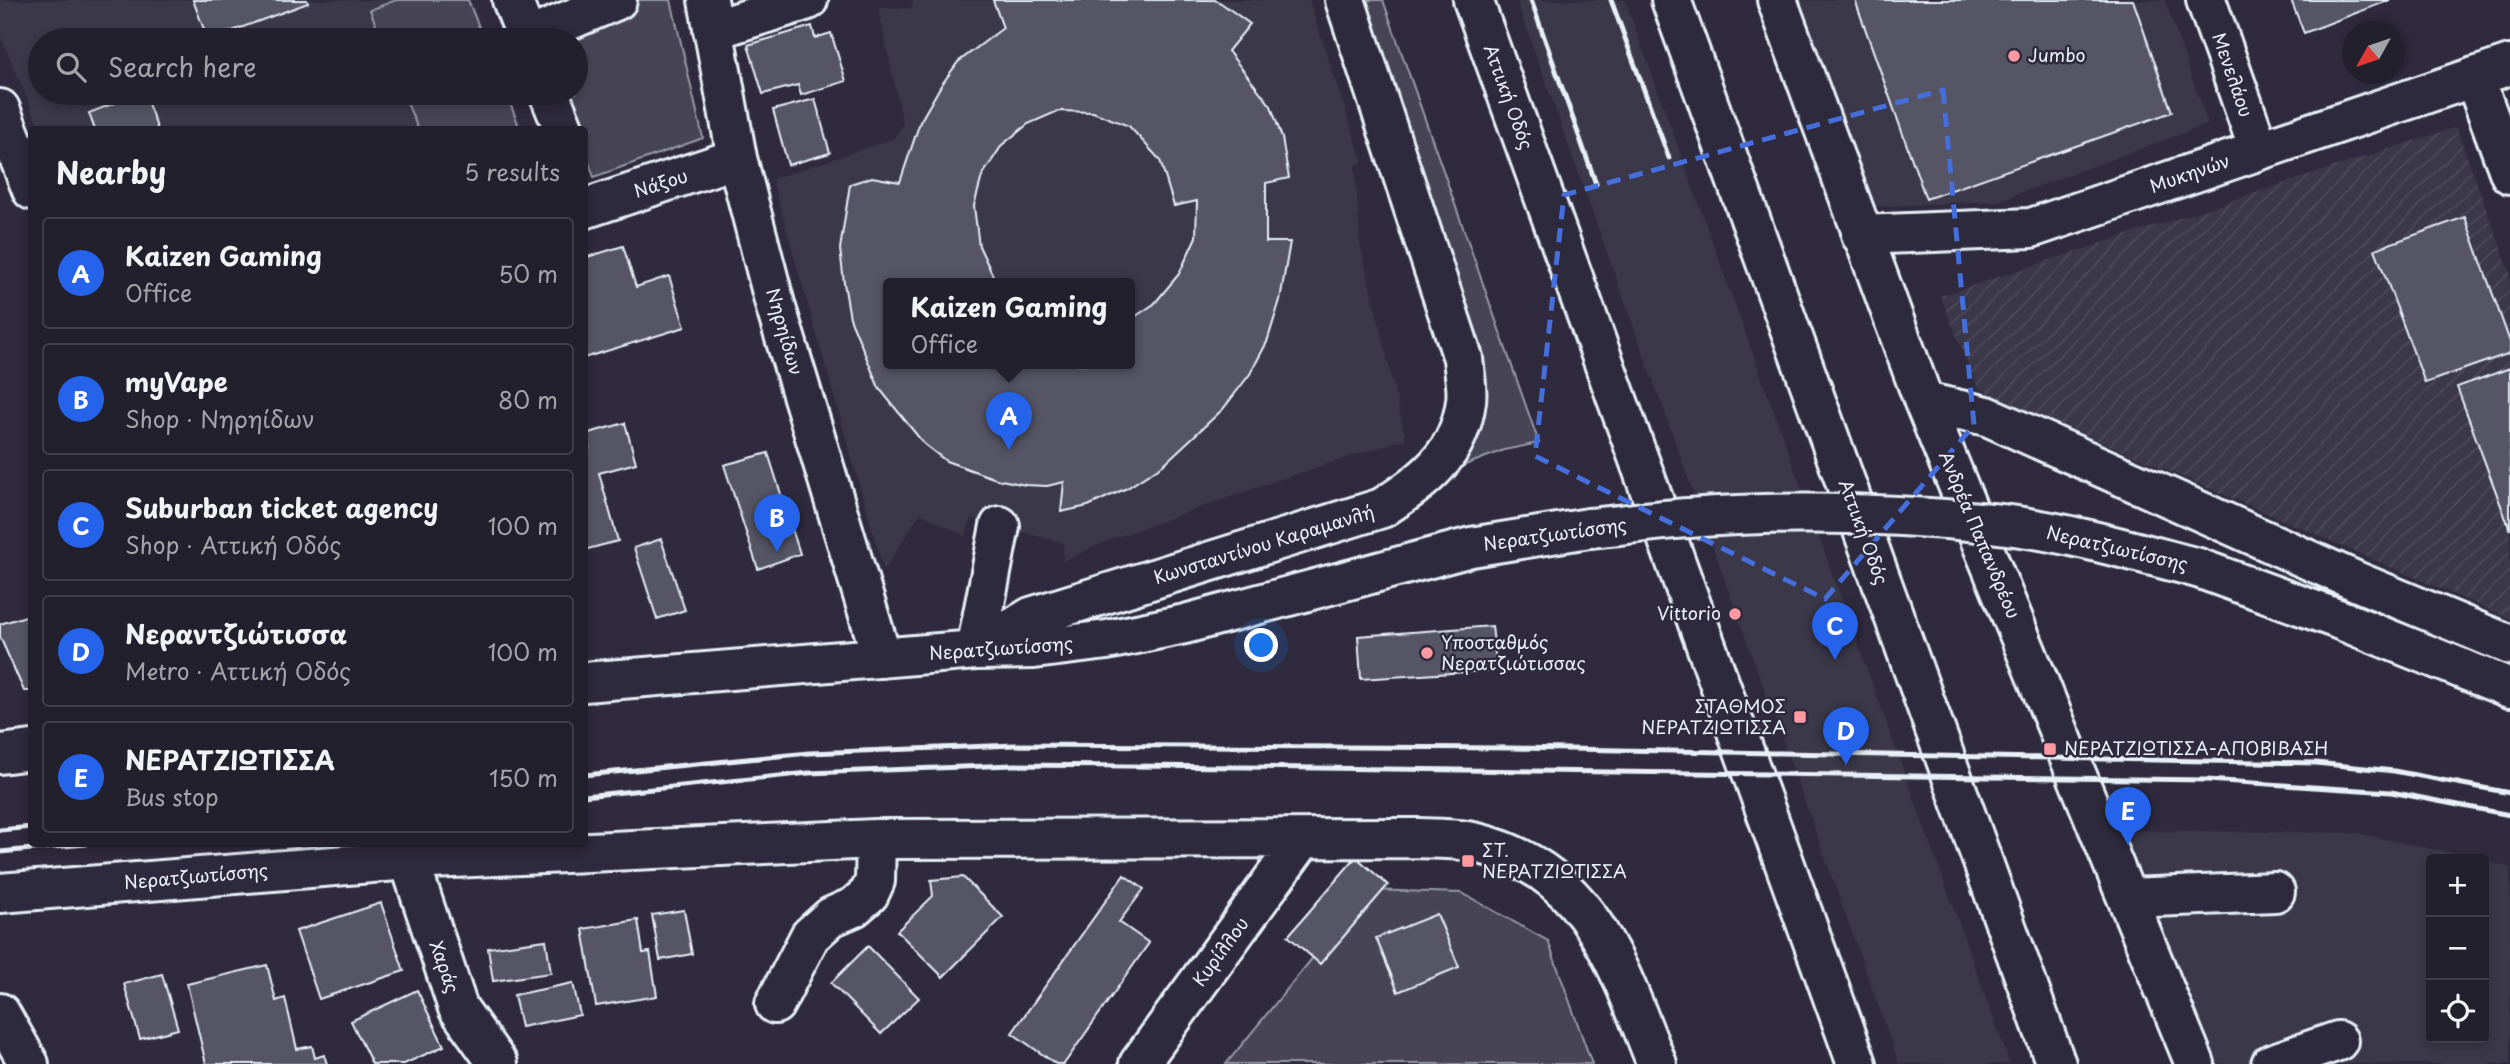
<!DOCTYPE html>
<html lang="en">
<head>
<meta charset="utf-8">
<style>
  :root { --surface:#23202e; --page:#2b2836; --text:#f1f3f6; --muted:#a3a3aa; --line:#403e4a; --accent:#2563eb }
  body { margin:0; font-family:"Playpen Sans",sans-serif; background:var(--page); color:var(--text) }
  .controls { position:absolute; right:21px; bottom:21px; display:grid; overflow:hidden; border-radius:7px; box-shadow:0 4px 10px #0003 }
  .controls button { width:63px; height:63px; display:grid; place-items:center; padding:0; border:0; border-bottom:2px solid var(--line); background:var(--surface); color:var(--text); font:35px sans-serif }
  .compass { position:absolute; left:2342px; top:21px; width:63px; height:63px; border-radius:50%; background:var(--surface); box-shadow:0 4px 10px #0003; rotate:230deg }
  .you { position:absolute; left:1262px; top:646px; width:24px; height:24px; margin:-18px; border:5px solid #fff; border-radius:50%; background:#1a73e8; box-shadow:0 0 0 10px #1a73e833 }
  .badge { display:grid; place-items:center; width:46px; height:46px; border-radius:50%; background:var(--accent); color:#fff; font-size:23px; font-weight:700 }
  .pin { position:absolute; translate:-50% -58px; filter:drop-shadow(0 2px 4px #0008) }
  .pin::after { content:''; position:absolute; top:37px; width:24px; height:21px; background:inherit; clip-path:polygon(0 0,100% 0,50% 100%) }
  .popup { position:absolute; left:883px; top:278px; width:252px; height:91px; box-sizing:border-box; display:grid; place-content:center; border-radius:7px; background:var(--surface); filter:drop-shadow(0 2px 5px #0005); font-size:23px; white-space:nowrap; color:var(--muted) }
  .popup b { font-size:26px; color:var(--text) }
  .popup::after { content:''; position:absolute; left:50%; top:100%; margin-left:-14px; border:14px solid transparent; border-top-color:var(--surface) }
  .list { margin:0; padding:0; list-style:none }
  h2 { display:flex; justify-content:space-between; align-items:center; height:91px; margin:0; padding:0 28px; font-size:30px }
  h2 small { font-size:23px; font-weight:400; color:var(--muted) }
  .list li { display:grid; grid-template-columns:46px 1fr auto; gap:21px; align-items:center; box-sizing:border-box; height:112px; margin:0 14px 14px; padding:0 14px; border:2px solid var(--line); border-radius:7px }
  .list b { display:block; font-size:26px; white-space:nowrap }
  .list p { margin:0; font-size:23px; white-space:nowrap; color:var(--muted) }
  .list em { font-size:23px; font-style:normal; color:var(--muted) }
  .icon { flex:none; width:38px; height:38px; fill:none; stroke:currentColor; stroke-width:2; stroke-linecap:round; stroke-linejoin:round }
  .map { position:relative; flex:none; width:2510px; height:1064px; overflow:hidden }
  .search { position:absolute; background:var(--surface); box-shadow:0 4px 10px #0003; left:28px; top:28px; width:560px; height:77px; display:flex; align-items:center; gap:18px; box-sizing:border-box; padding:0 24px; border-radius:38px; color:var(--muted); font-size:26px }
  .panel { position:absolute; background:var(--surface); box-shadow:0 4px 10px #0003; left:28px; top:126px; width:560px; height:721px; border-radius:7px }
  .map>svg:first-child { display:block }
</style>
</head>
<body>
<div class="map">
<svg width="2510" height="1064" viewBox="0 0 2510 1064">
  <defs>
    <pattern id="industrial-furrows" width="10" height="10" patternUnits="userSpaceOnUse" patternTransform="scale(1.75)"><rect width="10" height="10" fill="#3b3749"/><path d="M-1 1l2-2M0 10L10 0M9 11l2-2" fill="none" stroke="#4e4b5b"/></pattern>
  </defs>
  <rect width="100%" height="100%" fill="#2f2a3d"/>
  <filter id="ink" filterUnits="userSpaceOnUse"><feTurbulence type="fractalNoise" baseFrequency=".0143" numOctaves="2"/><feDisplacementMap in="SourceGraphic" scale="14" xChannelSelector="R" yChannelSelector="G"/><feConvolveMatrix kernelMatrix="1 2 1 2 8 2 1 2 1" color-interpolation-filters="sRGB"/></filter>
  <g filter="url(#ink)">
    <path fill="#3b3749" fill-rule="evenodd" d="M0 0H470L486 40H40V93H508L523 129H40L0 35Z
      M913 0H1309L1363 163 1355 165 1360 243 1406 439 1278 480 1112 539 1063 561V543L971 518 966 537 920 513 884 571 772 179 893 139 903 124 878 7 911 8ZM888 284H1130V364H888Z
      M1516 0H1625L2010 1064H1899Z
      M1794 0H2165L2208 124 1998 201 1868 207Z
      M2115 830 2357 833 2480 859H2431V1038H2484V860L2510 868V1064H2213Z"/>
    <path fill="url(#industrial-furrows)" d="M2456 127 2510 272V619L1978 388 1940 296Z"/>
    <path fill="#464455" stroke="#979aa6" stroke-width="2" d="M396 0H468L484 40H382L370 10Z
      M638 0H671L703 138 594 177 585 151 584 130 577 129 564 93H576V40H546Z
      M1357 0H1383L1539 443 1504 450 1442 474 1472 420Z
      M403 93H506L520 129H418Z
      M1368 890 1462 893 1548 941 1592 1064H1226Z"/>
    <path fill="#575565" stroke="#e8f1f8" stroke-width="2" fill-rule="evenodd" d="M193 0H307L308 3 208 40Z
      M993 0H1215L1221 3 1250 24 1228 51 1271 106 1282 138 1289 178 1266 183V242H1290L1280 300 1267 342 1250 374 1223 409 1163 465 1127 488 1088 506 1061 512 1064 482 1047 486 1026 485 996 479 946 461 924 444 879 388 850 318 844 283 840 249 850 184 872 177 900 182 920 122 940 87 958 62 1003 28ZM1058 111 1093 112 1129 126 1160 160 1174 206 1197 201 1196 237 1179 274 1154 304 1130 320V364H888V284H997L979 246 974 206 982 176 1002 145 1028 124Z
      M1855 0H2133L2172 112 1926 199Z
      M2291 0H2390L2304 33Z
      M812 26 815 38 831 33 846 81 801 95 798 85 763 94 748 45Z
      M140 93H144L158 130H95L89 113Z
      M815 99 830 153 788 165 773 110Z
      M2465 217 2510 342V353L2425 383 2375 249Z
      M623 246 636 287 669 276 685 327 584 358V258Z
      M2510 368V530L2457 387Z
      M625 423 636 463 599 473 618 541 584 550V449L589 448 585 434Z
      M768 453 800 554 758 569 724 465Z
      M661 539 685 610 657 619 634 548Z
      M32 614V691H24L0 637V624Z
      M1492 626 1497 670 1361 679 1358 636Z
      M1356 857 1388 885 1320 964 1288 936Z
      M1124 875 1144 889 1119 922 1149 943 1064 1064H1056L1012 1033Z
      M963 877 1003 917 943 977 897 931 933 896 931 880Z
      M381 903 404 971 319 999 296 931Z
      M684 910 692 954 660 960 652 915Z
      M1437 914 1459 967 1398 992 1376 938Z
      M638 920 643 953 650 952 657 996 596 1006 583 929Z
      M546 940 551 973 493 981 488 948Z
      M868 946 919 998 881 1034 831 983Z
      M267 965 276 1001 285 998 297 1049 312 1046 315 1058 324 1055 327 1064H206L187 984Z
      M162 974 178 1029 140 1039 124 984Z
      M573 983 580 1015 521 1027 514 995Z
      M417 990 444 1046 404 1064H372L351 1021Z"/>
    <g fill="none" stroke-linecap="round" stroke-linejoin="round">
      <defs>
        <path id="minor" d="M512 0 528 40
          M708 0 737 158 776 308 882 658
          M1777 0 1924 402 2195 1064
          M2206 0 2259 150
          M713 30 808 0
          M527 38 617 0
          M2474 77 2510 174
          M549 93 564 130
          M0 109 32 190
          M584 209 737 158
          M1861 235 2031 228 2510 65
          M1924 402 1987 416 2358 582 2510 645
          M2198 568 2338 619 2510 688
          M978 649 1031 617 1382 508C1425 480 1459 456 1466 401 1468 388 1464 372 1463 358L1345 0
          M976 650 1000 526
          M584 682 976 650 1034 649 1107 640 1185 624 1471 547 1589 528
          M0 754 32 750
          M409 860 458 1008 498 1064
          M0 893 409 860 876 839 1419 838C1438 839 1459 838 1477 843 1592 871 1618 968 1657 1064
          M2129 898 2275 892
          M775 1004 810 936 831 917 854 907 869 894 875 881 876 839
          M0 1013 29 1064
          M1139 1064 1302 840
          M2271 1064 2338 1041"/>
        <path id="highway" d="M1473 0 1857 1064
          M1671 0 2056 1064"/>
      </defs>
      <use href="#minor" stroke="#e8f1f8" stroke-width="44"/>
      <use href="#highway" stroke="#e8f1f8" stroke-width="44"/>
      <use href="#minor" stroke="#2f2a3d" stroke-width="38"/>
      <use href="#highway" stroke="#2f2a3d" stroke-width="38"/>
      <path stroke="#e8f1f8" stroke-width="5" d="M1531 0 1596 184
        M1611 0 1669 158
        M584 775 809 753 1016 745 1512 748 2316 763 2394 771 2510 793
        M584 796 809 773 1013 765 1245 767 2207 780 2391 792 2510 815
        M0 830 32 827
        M0 852 86 844"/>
      <defs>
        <path id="minor-bridge" d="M1589 528C1622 525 1656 520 1689 518 1789 510 1891 513 1991 523 2061 530 2129 550 2198 568"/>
      </defs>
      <use href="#minor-bridge" stroke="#e8f1f8" stroke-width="44" stroke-linecap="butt"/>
      <use href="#minor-bridge" stroke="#2f2a3d" stroke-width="38"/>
    </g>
  </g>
  <path fill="none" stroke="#466fde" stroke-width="5" stroke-dasharray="14 9" stroke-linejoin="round" d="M1943 90 1974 425 1825 599 1535 456 1564 195Z"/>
  <g fill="#ff9aa2" stroke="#2f2a3d" stroke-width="2.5">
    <circle cx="2014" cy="56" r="7"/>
    <circle cx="1735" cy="614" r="7"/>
    <circle cx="1427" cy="653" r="7"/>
    <rect x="1793" y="710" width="14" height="14" rx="3.5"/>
    <rect x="2043" y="742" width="14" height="14" rx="3.5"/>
    <rect x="1461" y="854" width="14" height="14" rx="3.5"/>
  </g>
  <g text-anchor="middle" stroke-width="5" stroke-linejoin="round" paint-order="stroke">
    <g font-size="18" fill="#e8f1f8" stroke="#2f2a3d" text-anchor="start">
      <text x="2028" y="62">Jumbo</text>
      <text x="1721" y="620" text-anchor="end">Vittorio</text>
      <text x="1441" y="649">Υποσταθμός<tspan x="1441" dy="21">Νερατζιώτισσας</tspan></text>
      <text x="1786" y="713" text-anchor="end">ΣΤΑΘΜΟΣ<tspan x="1786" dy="21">ΝΕΡΑΤΖΙΩΤΙΣΣΑ</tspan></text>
      <text x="2064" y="755">ΝΕΡΑΤΖΙΩΤΙΣΣΑ-ΑΠΟΒΙΒΑΣΗ</text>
      <text x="1482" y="857">ΣΤ.<tspan x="1482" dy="21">ΝΕΡΑΤΖΙΩΤΙΣΣΑ</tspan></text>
    </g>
    <g font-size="18" fill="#e8f1f8" stroke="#2f2a3d">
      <text transform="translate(2232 75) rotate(71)" y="6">Μενελάου</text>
      <text transform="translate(1508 97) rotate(70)" y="6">Αττική Οδός</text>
      <text transform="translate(2190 174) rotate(-19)" y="6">Μυκηνών</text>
      <text transform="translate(661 184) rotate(-18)" y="6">Νάξου</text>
      <text transform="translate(784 332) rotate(74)" y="6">Νηρηίδων</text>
      <text transform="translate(1863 532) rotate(70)" y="6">Αττική Οδός</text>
      <text transform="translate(1555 535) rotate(-8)" y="6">Νερατζιωτίσσης</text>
      <text transform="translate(1979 535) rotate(67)" y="6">Ανδρέα Παπανδρέου</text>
      <text transform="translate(1264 545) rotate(-17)" y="6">Κωνσταντίνου Καραμανλή</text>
      <text transform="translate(2117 549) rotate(13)" y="6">Νερατζιωτίσσης</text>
      <text transform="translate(1001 649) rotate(-4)" y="6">Νερατζιωτίσσης</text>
      <text transform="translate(196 877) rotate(-5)" y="6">Νερατζιωτίσσης</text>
      <text transform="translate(1221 952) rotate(-54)" y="6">Κυρίλλου</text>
      <text transform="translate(444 967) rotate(71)" y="6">Χαράς</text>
    </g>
  </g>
</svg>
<div class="controls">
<button>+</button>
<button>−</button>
<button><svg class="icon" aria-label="locate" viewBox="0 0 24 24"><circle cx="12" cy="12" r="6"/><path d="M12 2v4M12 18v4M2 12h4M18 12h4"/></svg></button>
</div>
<svg class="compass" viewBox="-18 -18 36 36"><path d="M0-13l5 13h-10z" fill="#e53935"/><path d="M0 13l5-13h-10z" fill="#a3a3aa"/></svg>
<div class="you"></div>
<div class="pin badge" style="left:1009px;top:450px">A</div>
<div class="popup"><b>Kaizen Gaming</b>Office</div>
<div class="pin badge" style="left:777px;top:552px">B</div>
<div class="pin badge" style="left:1835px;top:660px">C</div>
<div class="pin badge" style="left:1846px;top:765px">D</div>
<div class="pin badge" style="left:2128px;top:845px">E</div>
<div class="search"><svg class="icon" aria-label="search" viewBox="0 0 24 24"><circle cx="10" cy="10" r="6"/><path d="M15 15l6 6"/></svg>Search here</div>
<section class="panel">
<h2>Nearby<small>5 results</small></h2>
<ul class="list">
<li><span class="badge">A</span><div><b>Kaizen Gaming</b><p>Office</p></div><em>50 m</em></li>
<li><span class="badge">B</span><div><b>myVape</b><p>Shop · Νηρηίδων</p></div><em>80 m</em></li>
<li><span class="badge">C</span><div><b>Suburban ticket agency</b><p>Shop · Αττική Οδός</p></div><em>100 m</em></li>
<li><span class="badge">D</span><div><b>Νεραντζιώτισσα</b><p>Metro · Αττική Οδός</p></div><em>100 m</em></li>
<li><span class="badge">E</span><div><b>ΝΕΡΑΤΖΙΩΤΙΣΣΑ</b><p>Bus stop</p></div><em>150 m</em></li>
</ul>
</section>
</div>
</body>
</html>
